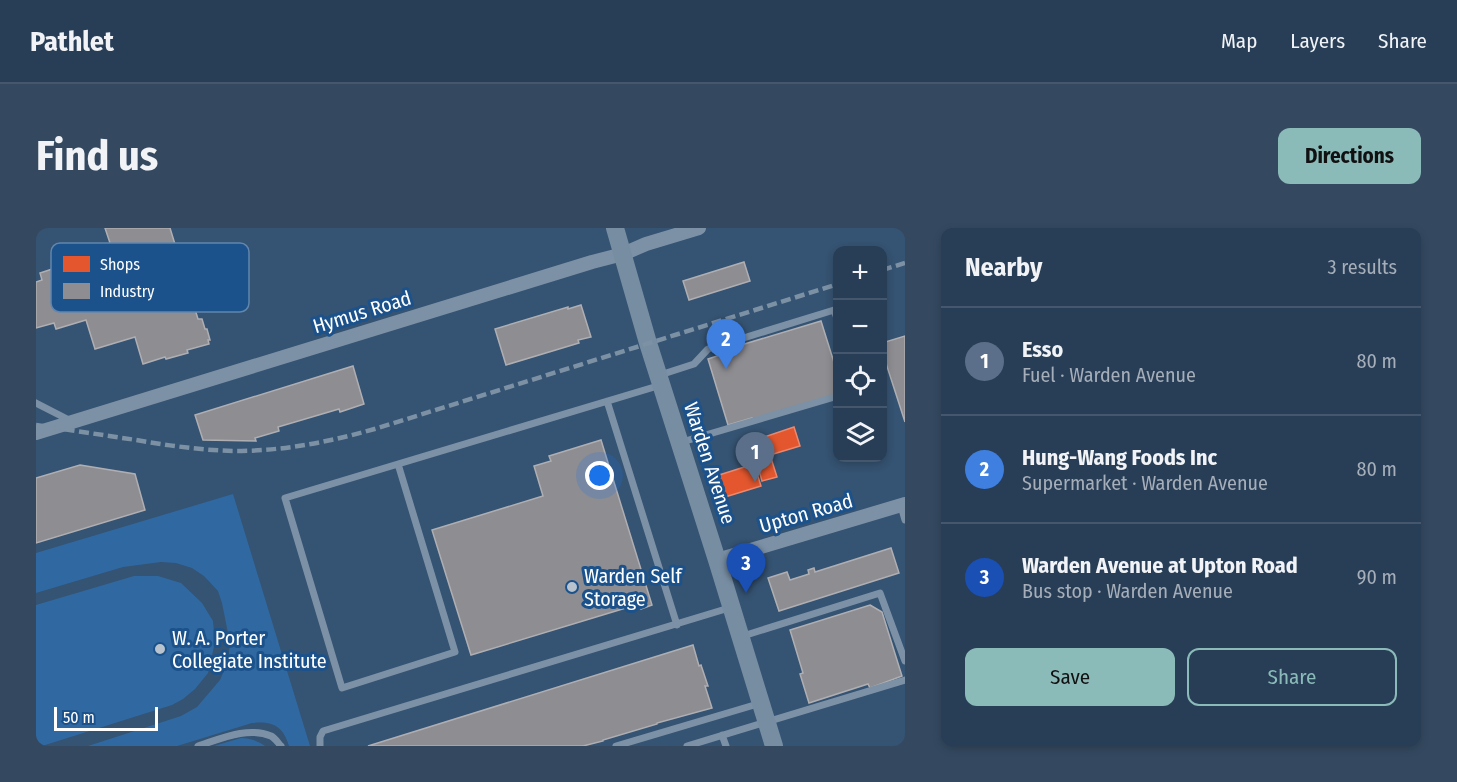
<!DOCTYPE html>
<html lang="en">
<head>
<meta charset="utf-8">
<style>
  :root { --surface:#283e56; --page:#344960; --text:#f1f3f6; --muted:#a5aeb9; --line:#44576c; --accent:#8bbbb9 }
  body { margin:0; font-family:"Fira Sans Condensed",sans-serif; background:var(--page); color:var(--text) }
  .controls { position:absolute; right:18px; top:18px; display:grid; overflow:hidden; border-radius:12px; box-shadow:0 3px 9px #0003 }
  .controls button { width:54px; height:54px; display:grid; place-items:center; padding:0; border:0; border-bottom:2px solid var(--line); background:var(--surface); color:var(--text); font:30px sans-serif }
  .scale { position:absolute; left:18px; bottom:15px; width:104px; box-sizing:border-box; padding-left:6px; border:3px solid #fff; border-top:0; font-size:16px; line-height:21px; white-space:nowrap; color:#fff; -webkit-text-stroke:4px #1c528b; paint-order:stroke }
  .you { position:absolute; left:564px; top:248px; width:21px; height:21px; margin:-15px; border:4px solid #fff; border-radius:50%; background:#1a73e8; box-shadow:0 0 0 9px #1a73e833 }
  .badge { display:grid; place-items:center; width:39px; height:39px; border-radius:50%; background:var(--accent); color:#fff; font-size:20px; font-weight:700 }
  .pin { position:absolute; translate:-50% -50px; filter:drop-shadow(0 2px 3px #0008) }
  .pin::after { content:''; position:absolute; top:32px; width:21px; height:18px; background:inherit; clip-path:polygon(0 0,100% 0,50% 100%) }
  .list { margin:0; padding:0; list-style:none }
  h2 { display:flex; justify-content:space-between; align-items:center; height:78px; margin:0; padding:0 24px; font-size:26px }
  h2 small { font-size:20px; font-weight:400; color:var(--muted) }
  .list li { display:grid; grid-template-columns:39px 1fr auto; gap:18px; align-items:center; box-sizing:border-box; height:108px; padding:0 24px; border-top:2px solid var(--line) }
  .list b { display:block; font-size:22px; white-space:nowrap }
  .list p { margin:0; font-size:20px; white-space:nowrap; color:var(--muted) }
  .list em { font-size:20px; font-style:normal; color:var(--muted) }
  .actions { display:flex; gap:12px; padding:18px 24px }
  .actions a { flex:1; padding:14px 0; border:2px solid var(--accent); border-radius:12px; text-align:center; font-size:21px; color:var(--accent) }
  .actions .main { background:var(--accent); color:#111 }
  .icon { flex:none; width:33px; height:33px; fill:none; stroke:currentColor; stroke-width:2; stroke-linecap:round; stroke-linejoin:round }
  .map { position:relative; flex:none; width:869px; height:518px; overflow:hidden; border-radius:12px }
  header { display:flex; align-items:center; gap:36px; box-sizing:border-box; height:84px; padding:0 30px; background:var(--surface); border-bottom:2px solid var(--line) }
  header strong { font-size:28px }
  nav { display:flex; gap:33px; margin-inline-start:auto; font-size:21px }
  .intro { display:flex; align-items:center; justify-content:space-between; box-sizing:border-box; height:144px; padding:0 36px }
  h1 { margin:0; font-size:42px }
  .button { padding:15px 27px; border-radius:12px; background:var(--accent); color:#111; font-size:21px; font-weight:700 }
  main { display:flex; gap:36px; padding:0 36px }
  aside { flex:1; background:var(--surface); border-radius:12px; box-shadow:0 3px 9px #0003 }
  .map>svg:first-child { display:block }
</style>
</head>
<body>
<header>
<strong>Pathlet</strong>
<nav><a>Map</a><a>Layers</a><a>Share</a></nav>
</header>
<div class="intro"><h1>Find us</h1><a class="button">Directions</a></div>
<main>
<div class="map">
<svg width="869" height="518" viewBox="0 0 869 518">
  <rect width="100%" height="100%" fill="#355372"/>
  <path fill="#3069a1" d="M197 266 274 518H253C247 498 237 493 216 495L141 518H52L145 488 161 479 184 452 192 433 194 415 186 375 182 363 168 348 156 340 140 335 125 334 87 339 0 365V325Z
    M98 348H122L145 355 166 375 177 393 179 414 172 445 159 461 147 471 136 477 6 518H0V377Z
    M205 510C214 510 222 513 229 518H178Z"/>
  <path fill="#e4572e" stroke="#ec896d" stroke-width="1.5" d="M758 199 764 218 734 227 741 249 726 253 720 232 715 233 710 215Z
    M718 236 725 258 689 269 683 247Z"/>
  <path fill="#8d8d92" stroke="#afafb3" stroke-width="1.5" d="M69 0H134L162 91H166L169 101H171L174 112H172L173 116 151 122 152 125 130 131 129 129 107 136 99 109 59 121 50 92 20 101 18 95 0 100V54L6 52 4 45 62 26 65 34 79 30Z
    M708 34 714 53 653 72 647 53Z
    M545 77 555 109 542 112 543 115 470 137 459 101 532 79V81Z
    M785 93 802 147V167L717 193 716 190 692 197 672 131 696 123 695 120Z
    M869 108V194L846 123V115Z
    M317 138 328 176 304 184 303 181 242 199 243 203 219 210 220 213 167 212 159 187Z
    M565 212 616 377 605 381 603 376 435 427 396 302 507 268 498 238 515 233 513 228Z
    M44 237 99 246 109 282 0 315V250Z
    M855 320 863 345 743 383 732 350 751 344 754 352 773 346 772 342 778 340 779 344Z
    M834 377 846 384 866 448 834 460 832 456 773 475 764 446 767 445 754 402Z
    M657 417 663 438 665 437 672 458H669L676 480 621 495V496L567 512V513L547 518H332Z"/>
  <g fill="none" stroke-linecap="round" stroke-linejoin="round">
    <path stroke="#7c91a6" stroke-width="7" d="M624 147 658 136 672 121 798 82 802 93
      M571 173 641 397
      M0 175 35 193
      M646 214 802 168
      M362 236 419 424 306 460 249 270 625 157
      M865 278 869 292
      M707 408 844 365 869 433
      M686 507 690 518
      M162 518C184 511 212 498 235 508 239 510 242 515 245 518
      M284 518V509L287 503 693 380
      M580 518 725 475
      M651 518 869 452"/>
    <path stroke="#7c91a6" stroke-width="14" d="M0 205 556 34 587 26 610 16 663 0
      M681 332 869 276"/>
    <path stroke="#778da2" stroke-width="18" d="M579 0 612 115 681 332 738 518"/>
    <path stroke="#7d91a5" stroke-width="4.5" stroke-dasharray="10 4.5" stroke-linecap="butt" d="M846 42 869 35
      M0 197C33 202 67 207 100 212 135 218 170 223 206 223 253 222 297 213 342 200L802 56"/>
  </g>
  <g fill="#b8c3ce" stroke="#1c528b" stroke-width="2">
    <circle cx="536" cy="359" r="6"/>
    <circle cx="124" cy="421" r="6"/>
  </g>
  <g text-anchor="middle" stroke-width="6" stroke-linejoin="round" paint-order="stroke">
    <g font-size="20" fill="#fff" stroke="#1c528b">
      <text transform="translate(326 84) rotate(-17)" y="7">Hymus Road</text>
      <text transform="translate(674 235) rotate(72)" y="7">Warden Avenue</text>
      <text transform="translate(770 285) rotate(-16)" y="7">Upton Road</text>
    </g>
    <g font-size="20" fill="#fff" stroke="#1c528b" text-anchor="start">
      <text x="548" y="355">Warden Self<tspan x="548" dy="23">Storage</tspan></text>
      <text x="136" y="417">W. A. Porter<tspan x="136" dy="23">Collegiate Institute</tspan></text>
    </g>
  </g>
  <rect x="15" y="15" width="198" height="69" rx="9" fill="#1c528b" stroke="#6086ae" stroke-width="1.5"/>
  <rect x="27" y="28" width="27" height="16" fill="#e4572e"/>
  <rect x="27" y="55" width="27" height="16" fill="#8d8d92"/>
  <g font-size="16" fill="#fff">
    <text x="64" y="42">Shops</text>
    <text x="64" y="69">Industry</text>
  </g>
</svg>
<div class="controls">
<button>+</button>
<button>−</button>
<button><svg class="icon" aria-label="locate" viewBox="0 0 24 24"><circle cx="12" cy="12" r="6"/><path d="M12 2v4M12 18v4M2 12h4M18 12h4"/></svg></button>
<button><svg class="icon" aria-label="layers" viewBox="0 0 24 24"><path d="M12 4l9 5-9 5-9-5zM3 14l9 5 9-5"/></svg></button>
</div>
<div class="scale">50 m</div>
<div class="you"></div>
<div class="pin badge" style="left:719px;top:254px;background:#5c6f8a">1</div>
<div class="pin badge" style="left:690px;top:141px;background:#3f7fe0">2</div>
<div class="pin badge" style="left:710px;top:365px;background:#1a4fb4">3</div>
</div>
<aside>
<h2>Nearby<small>3 results</small></h2>
<ul class="list">
<li><span class="badge" style="background:#5c6f8a">1</span><div><b>Esso</b><p>Fuel · Warden Avenue</p></div><em>80 m</em></li>
<li><span class="badge" style="background:#3f7fe0">2</span><div><b>Hung-Wang Foods Inc</b><p>Supermarket · Warden Avenue</p></div><em>80 m</em></li>
<li><span class="badge" style="background:#1a4fb4">3</span><div><b>Warden Avenue at Upton Road</b><p>Bus stop · Warden Avenue</p></div><em>90 m</em></li>
</ul>
<div class="actions"><a class="main">Save</a><a>Share</a></div>
</aside>
</main>
</body>
</html>
